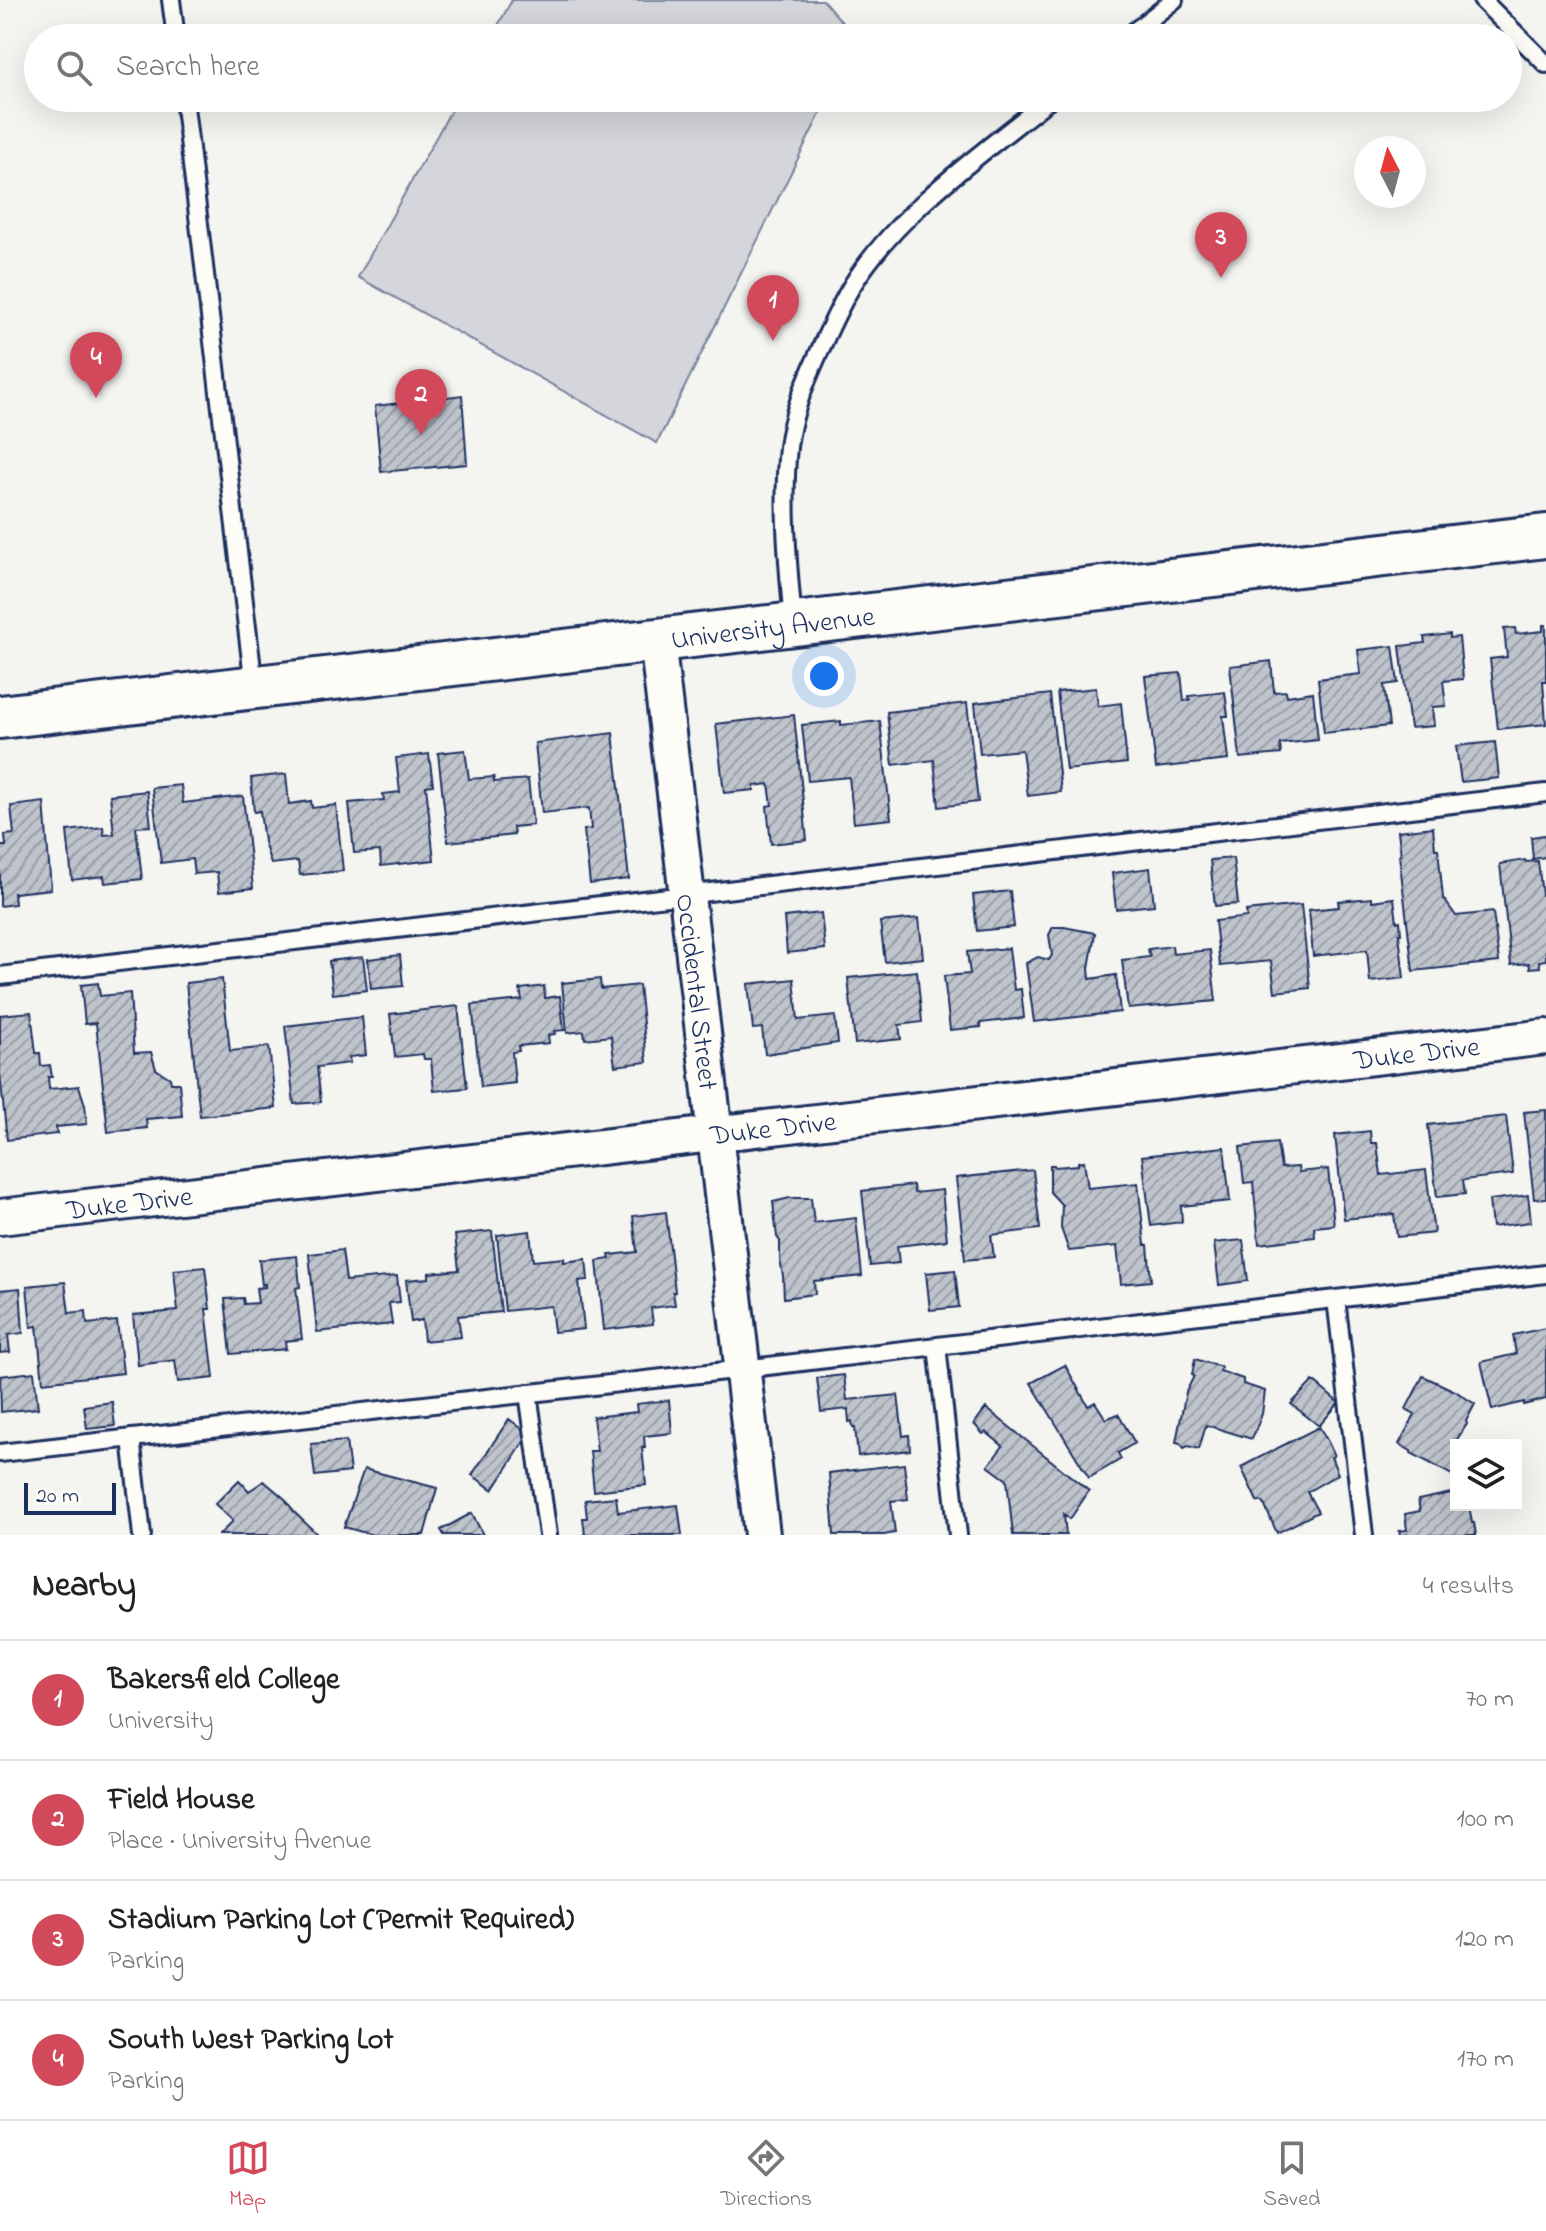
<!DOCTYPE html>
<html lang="en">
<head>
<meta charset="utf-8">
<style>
  :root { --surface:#fff; --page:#f2f2f2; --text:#222; --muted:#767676; --line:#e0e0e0; --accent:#d1495b }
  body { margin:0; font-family:"Indie Flower",sans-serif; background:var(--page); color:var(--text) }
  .controls { position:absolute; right:24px; bottom:24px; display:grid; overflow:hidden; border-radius:0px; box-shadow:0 8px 32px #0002 }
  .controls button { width:72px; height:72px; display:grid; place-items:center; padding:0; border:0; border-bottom:2px solid var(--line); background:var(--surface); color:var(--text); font:40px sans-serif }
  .compass { position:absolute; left:1354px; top:136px; width:72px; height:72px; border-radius:50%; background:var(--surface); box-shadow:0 8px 32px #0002; rotate:354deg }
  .scale { position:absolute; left:24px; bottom:20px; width:92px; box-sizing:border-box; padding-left:8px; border:4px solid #1b2f5e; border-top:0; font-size:22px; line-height:28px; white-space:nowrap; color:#1b2f5e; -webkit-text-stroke:6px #fdfcf7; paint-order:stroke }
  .you { position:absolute; left:824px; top:676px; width:28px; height:28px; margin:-20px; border:6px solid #fff; border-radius:50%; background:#1a73e8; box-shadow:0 0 0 12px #1a73e833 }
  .badge { display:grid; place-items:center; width:52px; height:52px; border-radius:50%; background:var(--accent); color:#fff; font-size:26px; font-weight:700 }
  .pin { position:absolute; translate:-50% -66px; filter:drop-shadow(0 2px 4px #0008) }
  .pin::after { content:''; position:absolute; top:42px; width:28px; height:24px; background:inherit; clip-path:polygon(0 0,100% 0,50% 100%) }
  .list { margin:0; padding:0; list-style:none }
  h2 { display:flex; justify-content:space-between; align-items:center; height:104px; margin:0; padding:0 32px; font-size:34px }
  h2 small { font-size:26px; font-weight:400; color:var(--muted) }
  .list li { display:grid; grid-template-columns:52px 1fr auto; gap:24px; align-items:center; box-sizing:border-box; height:120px; padding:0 32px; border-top:2px solid var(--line) }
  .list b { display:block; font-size:30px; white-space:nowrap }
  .list p { margin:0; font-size:26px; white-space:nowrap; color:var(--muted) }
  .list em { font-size:26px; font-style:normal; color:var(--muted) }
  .icon { flex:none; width:44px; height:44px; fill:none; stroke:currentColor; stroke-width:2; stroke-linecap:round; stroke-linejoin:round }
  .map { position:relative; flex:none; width:1546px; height:1535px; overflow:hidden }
  .search { position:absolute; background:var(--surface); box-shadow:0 8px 32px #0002; left:24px; right:24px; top:24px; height:88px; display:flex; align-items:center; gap:20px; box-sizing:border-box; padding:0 28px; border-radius:44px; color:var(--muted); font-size:30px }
  .sheet { height:584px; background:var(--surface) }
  nav { display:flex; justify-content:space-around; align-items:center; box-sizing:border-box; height:112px; border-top:2px solid var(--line); background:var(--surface); font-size:22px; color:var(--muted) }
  nav a { display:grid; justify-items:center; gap:4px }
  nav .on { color:var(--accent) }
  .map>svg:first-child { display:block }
</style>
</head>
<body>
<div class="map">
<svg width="1546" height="1535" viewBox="0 0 1546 1535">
  <defs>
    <pattern id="building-hatch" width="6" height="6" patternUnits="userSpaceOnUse" patternTransform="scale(2)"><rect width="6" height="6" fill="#bfc3cc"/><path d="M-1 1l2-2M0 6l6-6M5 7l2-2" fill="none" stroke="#9a9fa9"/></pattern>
  </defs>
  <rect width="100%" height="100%" fill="#f4f4f1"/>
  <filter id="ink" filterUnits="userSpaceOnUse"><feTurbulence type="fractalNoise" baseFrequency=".0125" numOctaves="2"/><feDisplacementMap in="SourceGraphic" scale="16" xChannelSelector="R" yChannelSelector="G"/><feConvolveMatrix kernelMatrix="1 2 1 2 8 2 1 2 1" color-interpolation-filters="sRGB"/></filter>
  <g filter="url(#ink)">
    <path fill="#d4d6db" stroke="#78829c" stroke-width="2" d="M512 0H823L856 38H491Z
      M458 98H828L657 443 358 277Z"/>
    <path fill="url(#building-hatch)" stroke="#1b2f5e" stroke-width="2" d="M462 395 467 464 381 472 375 406Z
      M1543 625H1546V681H1543L1546 724 1498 729 1490 659 1507 657 1504 629 1515 628 1516 634 1543 631Z
      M1450 634V638L1459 637 1463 679 1443 681 1446 706 1432 707 1434 726 1410 728 1400 646 1425 643 1424 637Z
      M1393 646 1398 683 1384 685 1389 726 1324 733 1318 679 1361 674 1358 650Z
      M1271 661 1274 692 1286 691 1287 696 1313 692 1318 740 1280 744 1281 754 1240 758 1230 666Z
      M1181 673 1184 701 1190 700 1189 696 1225 692 1228 716H1223L1228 760 1156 768 1145 676Z
      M1096 688 1098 706 1121 703 1127 763 1066 770 1057 692Z
      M1050 694 1061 792 1028 796 1022 750 980 754 975 703Z
      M967 703 978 802 939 807 934 760 893 765 887 712Z
      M794 715 807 840 771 844 767 806 772 805 769 784 754 786V790L724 793 716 724Z
      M841 721V725L880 721 891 819 854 823 849 777 808 781 802 725Z
      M613 733 629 879 590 884 584 830 591 829 589 808 542 813 535 743Z
      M1495 742 1499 778 1461 782 1456 746Z
      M465 750 469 779 494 777V782L528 779 533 825 513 827 514 835 448 842 438 753Z
      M429 754 433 785 426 786 434 860 381 866 380 851 354 853 349 803 384 800 383 794 400 792 396 758Z
      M286 774 289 804 311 801 312 808 336 805 343 871 300 875 298 861 271 864 264 842 260 811 254 812 251 778Z
      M181 785 183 803 243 796 253 888 219 892 217 872 194 874 192 859 161 863 152 788Z
      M147 791 151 826 136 827 142 879 105 883 104 876 72 880 67 831 103 827 104 835 114 834 110 795Z
      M44 802 51 889 14 893 15 904 0 906V846H6L5 835 14 834 11 806Z
      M1433 827 1435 849H1438L1443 898 1456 916 1493 912 1499 962 1413 971 1399 855H1401L1398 831Z
      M1545 835 1546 857 1533 859 1531 837Z
      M1233 858 1238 904 1215 906 1210 860Z
      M1525 860 1526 862 1538 861 1542 895H1546V960L1539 961 1540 967 1530 968 1529 963 1511 965 1500 864Z
      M1150 868 1154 905 1116 909 1112 873Z
      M1010 891 1014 927 977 931 973 895Z
      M1372 898V901L1394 898 1397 922 1400 921 1401 934H1399L1404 978 1370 982 1367 950 1313 956 1309 910 1339 907 1338 901Z
      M1301 905 1310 988 1275 992 1271 961 1220 966 1215 921 1247 917 1246 911Z
      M821 913 825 949 787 953 784 917Z
      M919 918 923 958 885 962 880 922Z
      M1053 927H1064L1095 933 1089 968 1090 979 1116 975 1120 1012 1034 1022 1026 963 1038 957 1049 960 1052 955 1049 935Z
      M1172 946 1173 954 1210 950 1216 1001 1128 1009 1122 960 1150 957 1148 949Z
      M1009 948 1014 990 1021 989 1024 1018 980 1023 981 1027 950 1030 944 976 970 974 967 952Z
      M400 955 403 986 371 989 368 959Z
      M363 957 367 990 333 994 329 961Z
      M917 971 922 1022 899 1025 901 1039 855 1044 848 978Z
      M222 979 230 1051 269 1047 276 1108 200 1116 186 983Z
      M600 979 601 989 639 985 647 1062 615 1066 611 1036 585 1039 584 1031 567 1033 562 983Z
      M794 979 798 1020 835 1016 838 1043 765 1054 762 1028 753 1029 748 984Z
      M98 983 100 996 130 993 134 1053 151 1052 156 1069 170 1078 171 1083H179L182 1116 146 1119 147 1128 108 1132 96 1023 85 1024 81 985Z
      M544 986 545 998 560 996 564 1030 554 1031 555 1034 548 1035 549 1043 518 1046 519 1051 512 1052 515 1083 481 1087 472 1005 522 1000 520 989Z
      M458 1006 467 1088 434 1091 431 1059H424L423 1054 395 1057 390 1014Z
      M31 1012 36 1053H40L41 1066 50 1065 52 1077H48L49 1089 79 1086 85 1105 87 1124 56 1127 57 1134 7 1140 0 1074V1015Z
      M362 1017 366 1055 349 1057 350 1063 317 1067 321 1102 294 1104 285 1026Z
      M1546 1110V1198L1534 1199 1524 1112Z
      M1506 1116 1513 1174 1463 1180 1465 1194 1437 1197 1428 1125Z
      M1370 1131 1371 1143H1377L1381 1175 1426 1170 1434 1233 1397 1237 1394 1214 1344 1219 1335 1135Z
      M1277 1143 1281 1168 1298 1167 1299 1172 1328 1169 1334 1225 1314 1227 1315 1237 1259 1244 1253 1182 1244 1183 1240 1147Z
      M1224 1147 1230 1201 1181 1206 1182 1222 1151 1226 1142 1156Z
      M1084 1161 1088 1188 1138 1183 1145 1245H1148L1151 1281 1121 1284 1117 1246 1069 1251 1061 1228 1062 1205 1050 1192V1165H1054L1055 1167 1078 1165V1162Z
      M1033 1170 1040 1229 991 1235 994 1257 965 1260 956 1178Z
      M913 1185 914 1193 942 1190 947 1240 897 1246 899 1263 870 1266 862 1191Z
      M1528 1195 1531 1222 1492 1227 1489 1200Z
      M790 1198H811L814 1223 856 1218 862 1276 814 1281 815 1294 784 1298 783 1276 780 1259V1241L777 1237 773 1202Z
      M666 1212 675 1292H673L675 1305 651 1308 653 1324 604 1330 597 1261 610 1259 609 1255 637 1252 633 1216Z
      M492 1231 501 1312 458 1316 461 1337 424 1341 422 1320 411 1322 406 1280 429 1278V1273L459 1270 455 1235Z
      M530 1231 533 1261 564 1258V1262L586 1259 588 1280 579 1281 584 1329 554 1332 551 1306 505 1311 497 1235Z
      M1243 1240 1248 1281 1219 1285 1214 1243Z
      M342 1250 346 1281 397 1276 400 1302 389 1303 392 1324 317 1332 309 1254Z
      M297 1256 300 1287 296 1288 302 1339 285 1341 286 1349 231 1354 225 1299 243 1298 244 1304 258 1303 256 1288 265 1287V1284L262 1285 259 1260Z
      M205 1267 210 1309H206L214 1378 178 1382 175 1360 138 1365 133 1315 178 1311 174 1270Z
      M955 1270 959 1307 930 1310 926 1273Z
      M65 1282 69 1313 86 1311 87 1324 117 1321 123 1373 43 1382 37 1326 31 1327 27 1286Z
      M20 1288 23 1333 8 1335 10 1352 0 1353V1290Z
      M1546 1328V1399L1524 1405V1402L1492 1410 1481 1362 1516 1354 1513 1335Z
      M1195 1359 1221 1367 1220 1371 1243 1379V1384L1265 1391 1262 1414 1252 1439 1206 1425 1199 1449 1188 1446 1184 1448 1180 1443 1176 1442 1186 1392 1194 1376 1192 1375Z
      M1065 1365 1088 1406 1095 1402 1106 1419 1118 1414 1135 1443 1118 1453 1121 1459 1089 1478 1031 1383Z
      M34 1372 38 1408 1 1412 0 1376Z
      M844 1375 847 1400 898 1395 903 1436 909 1435 910 1450 858 1456 855 1428H853L852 1421 849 1422 848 1409 821 1412 817 1378Z
      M1423 1376 1455 1391 1475 1404 1466 1421 1467 1424 1454 1444 1456 1445V1477L1411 1453V1451L1399 1444 1415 1414 1406 1409Z
      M1313 1381 1339 1403 1319 1426 1291 1404Z
      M669 1400 672 1433 644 1436 645 1448H642L646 1485 594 1491 590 1451H597L593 1417 637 1412 636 1404Z
      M112 1402 115 1426 87 1429 84 1406Z
      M986 1408 1089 1491 1070 1519 1064 1514 1066 1535H1013L1007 1480 988 1466 1003 1446 986 1432 983 1434 974 1424Z
      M509 1419 529 1434 493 1490 472 1475Z
      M1317 1428H1320L1328 1442 1334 1456 1331 1457 1338 1474 1307 1492 1318 1512 1277 1533 1263 1502 1257 1501 1241 1467Z
      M346 1441 350 1472 315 1476 311 1444Z
      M904 1464 908 1499 891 1501 895 1533 884 1535H834L829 1473Z
      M364 1469 437 1488 424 1535H373L344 1527Z
      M239 1480 249 1491 264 1481 285 1499 295 1513 318 1535H219L233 1521 215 1504Z
      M1456 1492V1505H1469L1472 1523H1474L1476 1535H1400L1399 1531 1407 1530 1405 1514 1420 1511 1418 1500Z
      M616 1497 618 1512 678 1505 682 1535H585L583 1518H587L585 1500Z
      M472 1513 483 1535H444L441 1530Z"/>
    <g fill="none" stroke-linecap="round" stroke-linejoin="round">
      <defs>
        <path id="service" d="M171 0 176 38
          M1482 0 1546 64
          M1126 38 1174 0
          M184 98 254 686
          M793 623C788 564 782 506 788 447 792 413 806 381 820 350 830 328 840 305 853 284 898 212 985 151 1051 98
          M0 976 1546 793
          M1336 1299 1364 1535
          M937 1346 958 1535
          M528 1393 548 1535
          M131 1438 142 1535
          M0 1453 743 1369 1546 1274"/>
        <g id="minor">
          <path id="s1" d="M657 640 762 1535"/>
          <path id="s2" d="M0 1217 1546 1037"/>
        </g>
        <g id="tertiary">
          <path id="s3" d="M0 717 1546 536"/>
        </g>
      </defs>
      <use href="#service" stroke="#1b2f5e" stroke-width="22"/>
      <use href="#minor" stroke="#1b2f5e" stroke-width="40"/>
      <use href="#tertiary" stroke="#1b2f5e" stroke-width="48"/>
      <use href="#service" stroke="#fdfcf7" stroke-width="16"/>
      <use href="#minor" stroke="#fdfcf7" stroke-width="34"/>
      <use href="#tertiary" stroke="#fdfcf7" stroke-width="42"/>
    </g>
  </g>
  <g text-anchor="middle" stroke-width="8" stroke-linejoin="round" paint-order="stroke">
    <g font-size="28" fill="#1b2f5e" stroke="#fdfcf7">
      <text dy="10" stroke="none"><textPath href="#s3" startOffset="778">University Avenue</textPath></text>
      <text dy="10" stroke="none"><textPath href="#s1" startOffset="354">Occidental Street</textPath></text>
      <text dy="10" stroke="none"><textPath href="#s2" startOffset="1426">Duke Drive</textPath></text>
      <text dy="10" stroke="none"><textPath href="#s2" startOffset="778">Duke Drive</textPath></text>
      <text dy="10" stroke="none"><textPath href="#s2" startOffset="130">Duke Drive</textPath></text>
    </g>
  </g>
</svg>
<div class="controls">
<button><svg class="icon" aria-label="layers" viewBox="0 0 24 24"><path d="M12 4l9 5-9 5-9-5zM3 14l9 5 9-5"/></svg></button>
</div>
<svg class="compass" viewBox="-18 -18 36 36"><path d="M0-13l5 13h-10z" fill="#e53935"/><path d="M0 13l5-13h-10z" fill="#767676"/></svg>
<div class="scale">20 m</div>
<div class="you"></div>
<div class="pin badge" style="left:773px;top:341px">1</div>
<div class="pin badge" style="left:421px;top:435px">2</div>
<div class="pin badge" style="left:1221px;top:278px">3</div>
<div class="pin badge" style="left:96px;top:398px">4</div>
<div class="search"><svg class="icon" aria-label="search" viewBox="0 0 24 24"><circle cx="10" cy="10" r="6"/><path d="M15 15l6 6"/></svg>Search here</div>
</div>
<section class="sheet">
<h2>Nearby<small>4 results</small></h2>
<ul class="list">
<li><span class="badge">1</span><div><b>Bakersfield College</b><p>University</p></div><em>70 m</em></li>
<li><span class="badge">2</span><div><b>Field House</b><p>Place · University Avenue</p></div><em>100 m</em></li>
<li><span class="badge">3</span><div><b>Stadium Parking Lot (Permit Required)</b><p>Parking</p></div><em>120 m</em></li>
<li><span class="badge">4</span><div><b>South West Parking Lot</b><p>Parking</p></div><em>170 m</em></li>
</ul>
</section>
<nav>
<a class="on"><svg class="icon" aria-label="map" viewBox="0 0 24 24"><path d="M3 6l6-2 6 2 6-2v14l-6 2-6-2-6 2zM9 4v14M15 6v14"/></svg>Map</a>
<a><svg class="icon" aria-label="directions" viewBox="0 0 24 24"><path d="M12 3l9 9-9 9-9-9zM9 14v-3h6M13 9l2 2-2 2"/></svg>Directions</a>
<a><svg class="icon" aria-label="saved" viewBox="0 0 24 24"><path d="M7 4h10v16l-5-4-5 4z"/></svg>Saved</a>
</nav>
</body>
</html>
